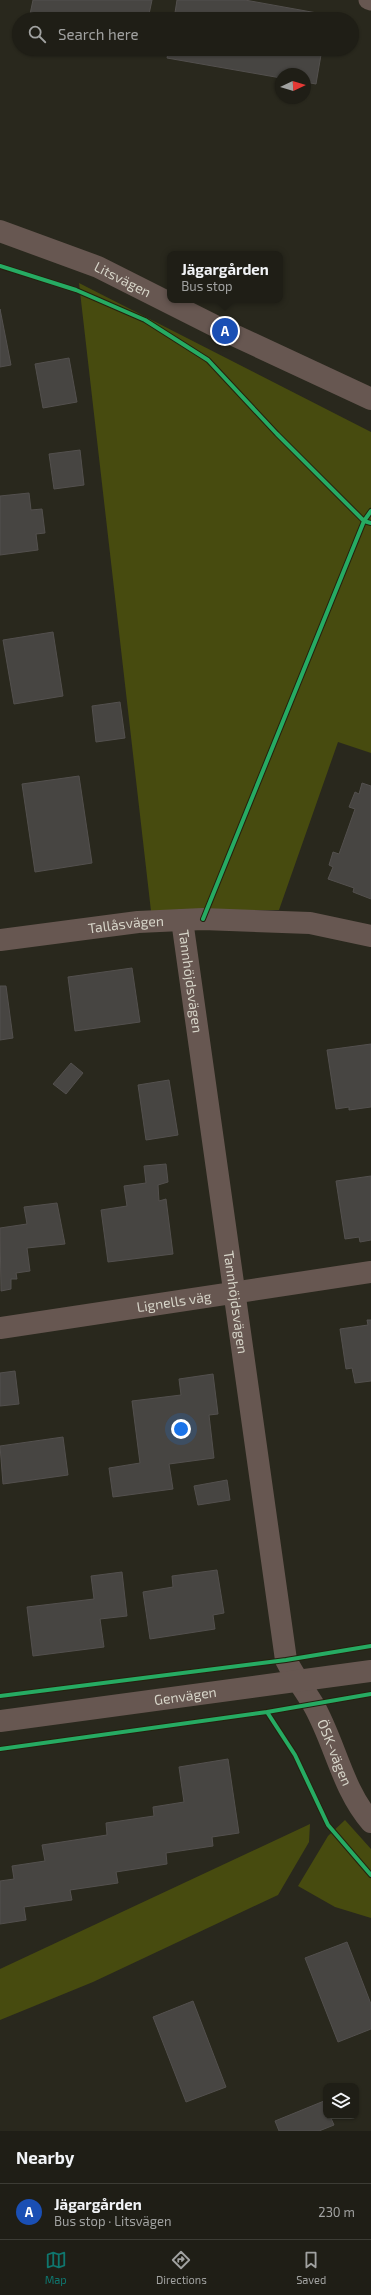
<!DOCTYPE html>
<html lang="en">
<head>
<meta charset="utf-8">
<style>
  :root { --surface:#1f1e16; --page:#2c2b23; --text:#f1f3f6; --muted:#a1a2a1; --line:#3c3c35; --accent:#0f766e }
  body { margin:0; font-family:"Exo 2",sans-serif; background:var(--page); color:var(--text) }
  .controls { position:absolute; right:12px; bottom:12px; display:grid; overflow:hidden; border-radius:8px; box-shadow:0 1px 3px #0004 }
  .controls button { width:36px; height:36px; display:grid; place-items:center; padding:0; border:0; border-bottom:1px solid var(--line); background:var(--surface); color:var(--text); font:20px sans-serif }
  .compass { position:absolute; left:275px; top:68px; width:36px; height:36px; border-radius:50%; background:var(--surface); box-shadow:0 1px 3px #0004; rotate:86deg }
  .you { position:absolute; left:181px; top:1429px; width:14px; height:14px; margin:-10px; border:3px solid #fff; border-radius:50%; background:#1a73e8; box-shadow:0 0 0 6px #1a73e833 }
  .badge { display:grid; place-items:center; width:26px; height:26px; border-radius:50%; background:var(--accent); color:#fff; font-size:13px; font-weight:700 }
  .pin { position:absolute; translate:-50% -50%; border:2px solid #fff; box-shadow:0 1px 4px #0006 }
  .popup { position:absolute; left:167px; top:251px; width:116px; height:52px; box-sizing:border-box; display:grid; place-content:center; border-radius:8px; background:var(--surface); filter:drop-shadow(0 1px 3px #0005); font-size:13px; white-space:nowrap; color:var(--muted) }
  .popup b { font-size:15px; color:var(--text) }
  .popup::after { content:''; position:absolute; left:50%; top:100%; margin-left:-8px; border:8px solid transparent; border-top-color:var(--surface) }
  .list { margin:0; padding:0; list-style:none }
  h2 { display:flex; justify-content:space-between; align-items:center; height:52px; margin:0; padding:0 16px; font-size:17px }
  h2 small { font-size:13px; font-weight:400; color:var(--muted) }
  .list li { display:grid; grid-template-columns:26px 1fr auto; gap:12px; align-items:center; box-sizing:border-box; height:56px; padding:0 16px; border-top:1px solid var(--line) }
  .list b { display:block; font-size:15px; white-space:nowrap }
  .list p { margin:0; font-size:13px; white-space:nowrap; color:var(--muted) }
  .list em { font-size:13px; font-style:normal; color:var(--muted) }
  .icon { flex:none; width:22px; height:22px; fill:none; stroke:currentColor; stroke-width:2; stroke-linecap:round; stroke-linejoin:round }
  .map { position:relative; flex:none; width:371px; height:2131px; overflow:hidden }
  .search { position:absolute; background:var(--surface); box-shadow:0 1px 3px #0004; left:12px; right:12px; top:12px; height:44px; display:flex; align-items:center; gap:10px; box-sizing:border-box; padding:0 14px; border-radius:22px; color:var(--muted); font-size:15px }
  .sheet { height:108px; background:var(--surface) }
  nav { display:flex; justify-content:space-around; align-items:center; box-sizing:border-box; height:56px; border-top:1px solid var(--line); background:var(--surface); font-size:11px; color:var(--muted) }
  nav a { display:grid; justify-items:center; gap:2px }
  nav .on { color:var(--accent) }
  .map>svg:first-child { display:block }
</style>
</head>
<body>
<div class="map">
<svg width="371" height="2131" viewBox="0 0 371 2131">
  <rect width="100%" height="100%" fill="#29281d"/>
  <path fill="#474b0f" d="M79 283 371 432V753L338 742 279 910 151 911Z
    M345 1820 371 1849V1918L335 1907 298 1886 328 1836Z
    M310 1824 309 1842 278 1895 93 1982 0 2020V1969Z"/>
  <path fill="#474542" stroke="#53504e" d="M33 0H152L148 19H29Z
    M177 0H245L328 15 327 19H174Z
    M169 49H322L316 84 305 82V74H281V78L167 58Z
    M0 309 11 365 0 367Z
    M69 358 77 402 43 408 35 364Z
    M80 450 84 485 54 489 49 454Z
    M29 493 31 510 42 509 45 533 36 534 38 550 0 555V496Z
    M53 632 63 696 14 704 3 640Z
    M120 702 125 738 96 742 92 706Z
    M79 776 92 863 35 872 22 784Z
    M362 783 371 786V899L353 892 354 888 328 879 333 867 329 865 333 852 339 854 355 809 349 807 355 792 359 794Z
    M132 968 140 1022 75 1031 68 977Z
    M0 986H6L13 1038 0 1040Z
    M371 1044V1107L349 1110V1107L336 1109 327 1050Z
    M71 1063 83 1073 66 1094 53 1084Z
    M169 1080 178 1135 146 1140 138 1085Z
    M166 1164 168 1182 158 1185 159 1201 166 1199 173 1254 108 1262 101 1210 127 1206 124 1186 146 1183 144 1166Z
    M371 1176V1240L360 1242 359 1237 345 1239 336 1181Z
    M57 1203 65 1244 27 1248 30 1271 16 1273 17 1279H11V1289L1 1291 0 1228 27 1224 24 1207Z
    M367 1320H371V1381L355 1383 352 1368 346 1369 340 1329 368 1325Z
    M15 1371 19 1404 0 1406V1373Z
    M213 1374 218 1414 209 1415 214 1458 169 1464 173 1489 113 1497 109 1468 140 1463 132 1401 181 1395 179 1379Z
    M63 1437 68 1475 3 1484 0 1446Z
    M227 1480 230 1500 198 1505 194 1486Z
    M217 1570 224 1613 213 1615 215 1629 150 1639 143 1592 173 1587 172 1576Z
    M122 1572 127 1616 100 1619 104 1647 33 1656 27 1607 94 1599 91 1576Z
    M228 1759 239 1833 212 1837 213 1846 166 1853 167 1864 116 1872 118 1883 70 1890 72 1900 24 1907 26 1920 0 1924V1881L14 1879 12 1866 45 1861 42 1845 107 1835 106 1823 154 1816 153 1807 184 1802 179 1767Z
    M347 1942 371 2004V2029L338 2042 305 1958Z
    M193 2001 226 2087 186 2102 153 2017Z
    M324 2101 326 2116H330L334 2125 319 2131H279L275 2121Z"/>
  <g fill="none" stroke-linecap="round" stroke-linejoin="round">
    <path stroke="#675751" stroke-width="19" d="M368 0 371 1"/>
    <g stroke="#675751" stroke-width="22">
      <path id="s1" d="M182 920 286 1660C294 1676 304 1689 313 1704 335 1742 342 1789 371 1822"/>
      <path id="s2" d="M0 940 138 922 203 919 310 923 371 936"/>
      <path id="s3" d="M0 1328 371 1272"/>
    </g>
    <g stroke="#675751" stroke-width="22">
      <path id="s4" d="M0 231 98 267 225 331 371 399"/>
      <path id="s5" d="M0 1721 371 1671"/>
    </g>
    <defs>
      <path id="cycleway" d="M0 266 76 290 145 320 208 360 277 434 364 521 371 523
        M203 919 364 521 371 511
        M0 1696 286 1660 371 1646
        M267 1712 371 1694
        M0 1749 267 1712 295 1755 328 1825 371 1875"/>
    </defs>
    <use href="#cycleway" stroke="#24210e" stroke-width="6"/>
    <use href="#cycleway" stroke="#26ab63" stroke-width="4"/>
  </g>
  <g text-anchor="middle" stroke-width="3" stroke-linejoin="round" paint-order="stroke">
    <g font-size="14" fill="#d6d4c8" stroke="#24210e">
      <text dy="5" stroke="none"><textPath href="#s4" startOffset="132">Litsvägen</textPath></text>
      <text dy="5" stroke="none"><textPath href="#s2" startOffset="127">Tallåsvägen</textPath></text>
      <text dy="5" stroke="none"><textPath href="#s1" startOffset="62">Tannhöjdsvägen</textPath></text>
      <text dy="5" stroke="none"><textPath href="#s1" startOffset="386">Tannhöjdsvägen</textPath></text>
      <text dy="5" stroke="none"><textPath href="#s3" startOffset="176">Lignells väg</textPath></text>
      <text dy="5" stroke="none"><textPath href="#s5" startOffset="187">Genvägen</textPath></text>
      <text dy="5" stroke="none"><textPath href="#s1" startOffset="852">ÖSK-vägen</textPath></text>
    </g>
  </g>
</svg>
<div class="controls">
<button><svg class="icon" aria-label="layers" viewBox="0 0 24 24"><path d="M12 4l9 5-9 5-9-5zM3 14l9 5 9-5"/></svg></button>
</div>
<svg class="compass" viewBox="-18 -18 36 36"><path d="M0-13l5 13h-10z" fill="#e53935"/><path d="M0 13l5-13h-10z" fill="#a1a2a1"/></svg>
<div class="you"></div>
<div class="pin badge" style="left:225px;top:331px;background:#1a4fb4">A</div>
<div class="popup"><b>Jägargården</b>Bus stop</div>
<div class="search"><svg class="icon" aria-label="search" viewBox="0 0 24 24"><circle cx="10" cy="10" r="6"/><path d="M15 15l6 6"/></svg>Search here</div>
</div>
<section class="sheet">
<h2>Nearby<small></small></h2>
<ul class="list">
<li><span class="badge" style="background:#1a4fb4">A</span><div><b>Jägargården</b><p>Bus stop · Litsvägen</p></div><em>230 m</em></li>
</ul>
</section>
<nav>
<a class="on"><svg class="icon" aria-label="map" viewBox="0 0 24 24"><path d="M3 6l6-2 6 2 6-2v14l-6 2-6-2-6 2zM9 4v14M15 6v14"/></svg>Map</a>
<a><svg class="icon" aria-label="directions" viewBox="0 0 24 24"><path d="M12 3l9 9-9 9-9-9zM9 14v-3h6M13 9l2 2-2 2"/></svg>Directions</a>
<a><svg class="icon" aria-label="saved" viewBox="0 0 24 24"><path d="M7 4h10v16l-5-4-5 4z"/></svg>Saved</a>
</nav>
</body>
</html>
